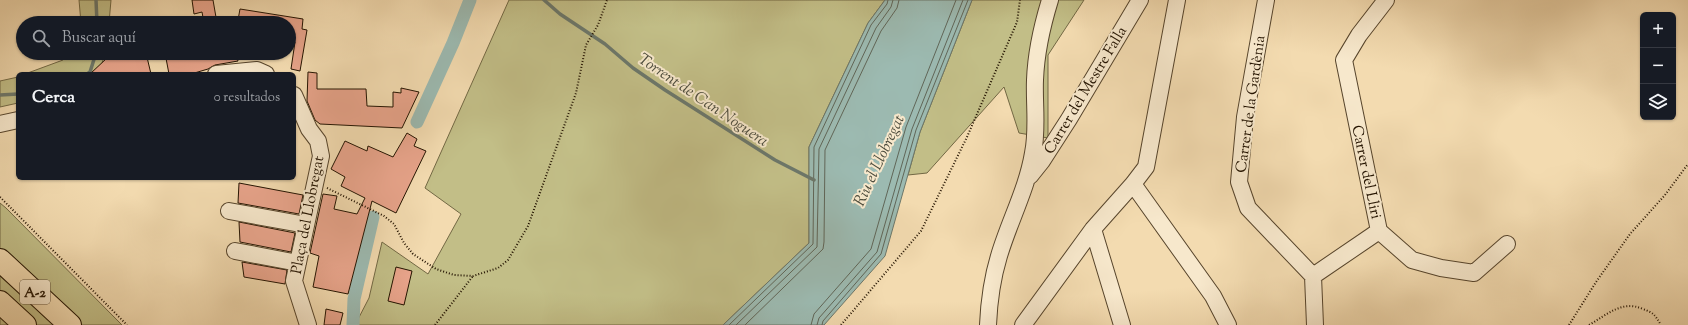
<!DOCTYPE html>
<html lang="es">
<head>
<meta charset="utf-8">
<style>
  :root { --surface:#171b24; --page:#242831; --text:#f1f3f6; --muted:#9ea1a6; --line:#363941 }
  body { margin:0; font-family:"Sorts Mill Goudy",serif; background:var(--page); color:var(--text) }
  .controls { position:absolute; right:12px; top:12px; display:grid; overflow:hidden; border-radius:6px; box-shadow:0 1px 3px #0004 }
  .controls button { width:36px; height:36px; display:grid; place-items:center; padding:0; border:0; border-bottom:1px solid var(--line); background:var(--surface); color:var(--text); font:20px sans-serif }
  .list { margin:0; padding:0; list-style:none }
  h2 { display:flex; justify-content:space-between; align-items:center; height:52px; margin:0; padding:0 16px; font-size:17px }
  h2 small { font-size:13px; font-weight:400; color:var(--muted) }
  .icon { flex:none; width:22px; height:22px; fill:none; stroke:currentColor; stroke-width:2; stroke-linecap:round; stroke-linejoin:round }
  .map { position:relative; flex:none; width:1688px; height:325px; overflow:hidden }
  .search { position:absolute; background:var(--surface); box-shadow:0 1px 3px #0004; left:16px; top:16px; width:280px; height:44px; display:flex; align-items:center; gap:10px; box-sizing:border-box; padding:0 14px; border-radius:22px; color:var(--muted); font-size:15px }
  .panel { position:absolute; background:var(--surface); box-shadow:0 1px 3px #0004; left:16px; top:72px; width:280px; height:108px; border-radius:6px }
  .map>svg:first-child { display:block }
</style>
</head>
<body>
<div class="map">
<svg width="1688" height="325" viewBox="0 0 1688 325">
  <rect width="100%" height="100%" fill="#f3dbb0"/>
  <filter id="stains"><feTurbulence type="fractalNoise" baseFrequency=".005" numOctaves="4"/><feColorMatrix values="0 0 0 0 .2 0 0 0 0 .09 0 0 0 0 .02 0 0 0 .5 -.17"/></filter>
  <radialGradient id="worn" r=".72"><stop offset=".6" stop-color="#630" stop-opacity="0"/><stop offset="1" stop-color="#630" stop-opacity=".3"/></radialGradient>
  <path fill="#c2be87" stroke="#726844" d="M79 0H111L109 23H81Z
    M509 0H885L868 23 809 147V243L723 325H355L369 298 382 242 428 274 461 214 425 188Z
    M972 0H1084L1048 55V138L1019 133 1004 87 927 173 908 175 920 132Z
    M70 53H105L99 74H25L63 60Z
    M18 77V103L0 107V81Z
    M0 203 6 208 122 325H0Z"/>
  <path fill="#9cbab1" stroke="#6c776a" d="M885 0H972L920 132 885 256 824 325H723L809 243V147L868 23Z"/>
  <g fill="none" stroke-linecap="round" stroke-linejoin="round">
    <path stroke="#606658" stroke-width="1" d="M729 325 813 244 814 147 871 25 887 4 888 0
      M736 325 817 247 819 149 876 28 891 7 893 0
      M745 325 823 249 824 242 825 150 881 31 897 8 899 0
      M811 325 814 314 871 249 906 127 956 0
      M817 325 819 318 877 252 912 129 963 0
      M822 325 823 321 881 254 916 130 968 0"/>
    <path stroke="#6c776a" stroke-width="3.5" d="M96 0 97 23
      M544 0 560 14 605 44 633 68 665 90 775 160 814 180
      M87 74 90 72 96 53
      M0 95 18 94"/>
    <path stroke="#9cbab1" stroke-width="13" d="M417 122 453 43 470 0
      M353 325 354 299 373 217"/>
  </g>
  <path fill="#e8a48b" stroke="#231300" d="M192 0H213L217 23H204L202 12 194 14Z
    M240 9 303 19 302 29 307 30 300 71 291 69 295 42 289 41V23H251L238 20Z
    M115 53H146L151 74H90L107 58 116 56Z
    M165 53H236L238 61 215 65 208 69 191 74H169Z
    M308 72 317 73V89H366L367 106 393 107V92L401 93V88L419 92 402 128 320 124 315 120 307 101Z
    M407 133 417 139 414 146 426 151 396 213 372 201 348 294 313 287 319 256 310 253 323 194 337 196 334 209 357 214 365 198 341 186 345 177 331 169 345 141 367 151 368 146 393 157Z
    M239 183 303 195 299 214 238 203Z
    M239 222 295 233 291 252 240 242Z
    M242 262 287 270 285 284 244 277Z
    M396 267 412 271 404 305 388 301Z
    M326 309 343 313 340 325H324Z"/>
  <g fill="none" stroke-linecap="round" stroke-linejoin="round">
    <defs>
      <path id="minor" d="M1266 0 1245 117 1239 182 1248 208 1313 276
        M1386 0 1359 35 1344 60 1379 231 1412 260 1441 268 1474 273 1507 244
        M216 74 257 70 266 74
        M294 95 309 129 318 141 321 156 294 281 308 325
        M0 124 18 120
        M1030 176 1042 161 1069 119 1140 0
        M1133 184 1213 296 1228 325
        M229 211 306 225
        M1093 229 1122 325
        M235 251 298 263
        M988 325C989 302 992 279 999 256 1009 222 1027 189 1033 153 1038 129 1034 104 1035 80 1036 53 1042 26 1050 0
        M1023 325 1093 229 1133 184 1146 167 1177 0
        M1315 325 1313 276 1379 231"/>
      <path id="highway" d="M0 260 70 325
        M0 302 25 325"/>
    </defs>
    <use href="#minor" stroke="#57452c" stroke-width="18"/>
    <use href="#highway" stroke="#231300" stroke-width="24"/>
    <path stroke="#231300" stroke-width="2" stroke-dasharray="1 2" stroke-linecap="butt" d="M327 188 384 216 394 224 404 243 413 254 436 269 454 275 473 276 498 268 508 260 528 226 576 93 586 45 598 25 607 0
      M0 197 127 325
      M435 325 473 276
      M841 325 921 231 967 137 1017 22 1020 0
      M1569 325 1596 282 1630 234 1665 195 1688 164
      M1589 325C1608 314 1622 300 1643 309 1654 313 1655 315 1661 325"/>
    <use href="#minor" stroke="#f7e8cc" stroke-width="16"/>
    <use href="#highway" stroke="#f3dbb0" stroke-width="22"/>
  </g>
  <g text-anchor="middle" stroke-width="4" stroke-linejoin="round" paint-order="stroke">
    <rect fill="#f7e8cc" stroke="#63533d" stroke-width="1" x="20" y="280" width="30" height="24" rx="3"/>
    <g font-size="14" font-weight="bold" fill="#231300">
      <text x="35" y="297">A-2</text>
    </g>
    <g font-size="15" fill="#231300" stroke="#f7e8cc">
      <text transform="translate(1085 90) rotate(-59)" y="5">Carrer del Mestre Falla</text>
      <text transform="translate(1250 104) rotate(-82)" y="5">Carrer de la Gardènia</text>
      <text transform="translate(1367 172) rotate(78)" y="5">Carrer del Lliri</text>
      <text transform="translate(307 215) rotate(-79)" y="5">Plaça del Llobregat</text>
    </g>
    <g font-size="16" font-style="italic" fill="#4d4d3e" stroke="#f7e8cc">
      <text transform="translate(704 99) rotate(34)" y="6">Torrent de Can Noguera</text>
      <text transform="translate(878 160) rotate(-65)" y="6">Riu el Llobregat</text>
    </g>
  </g>
  <rect width="100%" height="100%" filter="url(#stains)"/>
  <rect width="100%" height="100%" fill="url(#worn)"/>
</svg>
<div class="controls">
<button>+</button>
<button>−</button>
<button><svg class="icon" aria-label="layers" viewBox="0 0 24 24"><path d="M12 4l9 5-9 5-9-5zM3 14l9 5 9-5"/></svg></button>
</div>
<div class="search"><svg class="icon" aria-label="search" viewBox="0 0 24 24"><circle cx="10" cy="10" r="6"/><path d="M15 15l6 6"/></svg>Buscar aquí</div>
<section class="panel">
<h2>Cerca<small>0 resultados</small></h2>
<ul class="list">
</ul>
</section>
</div>
</body>
</html>
